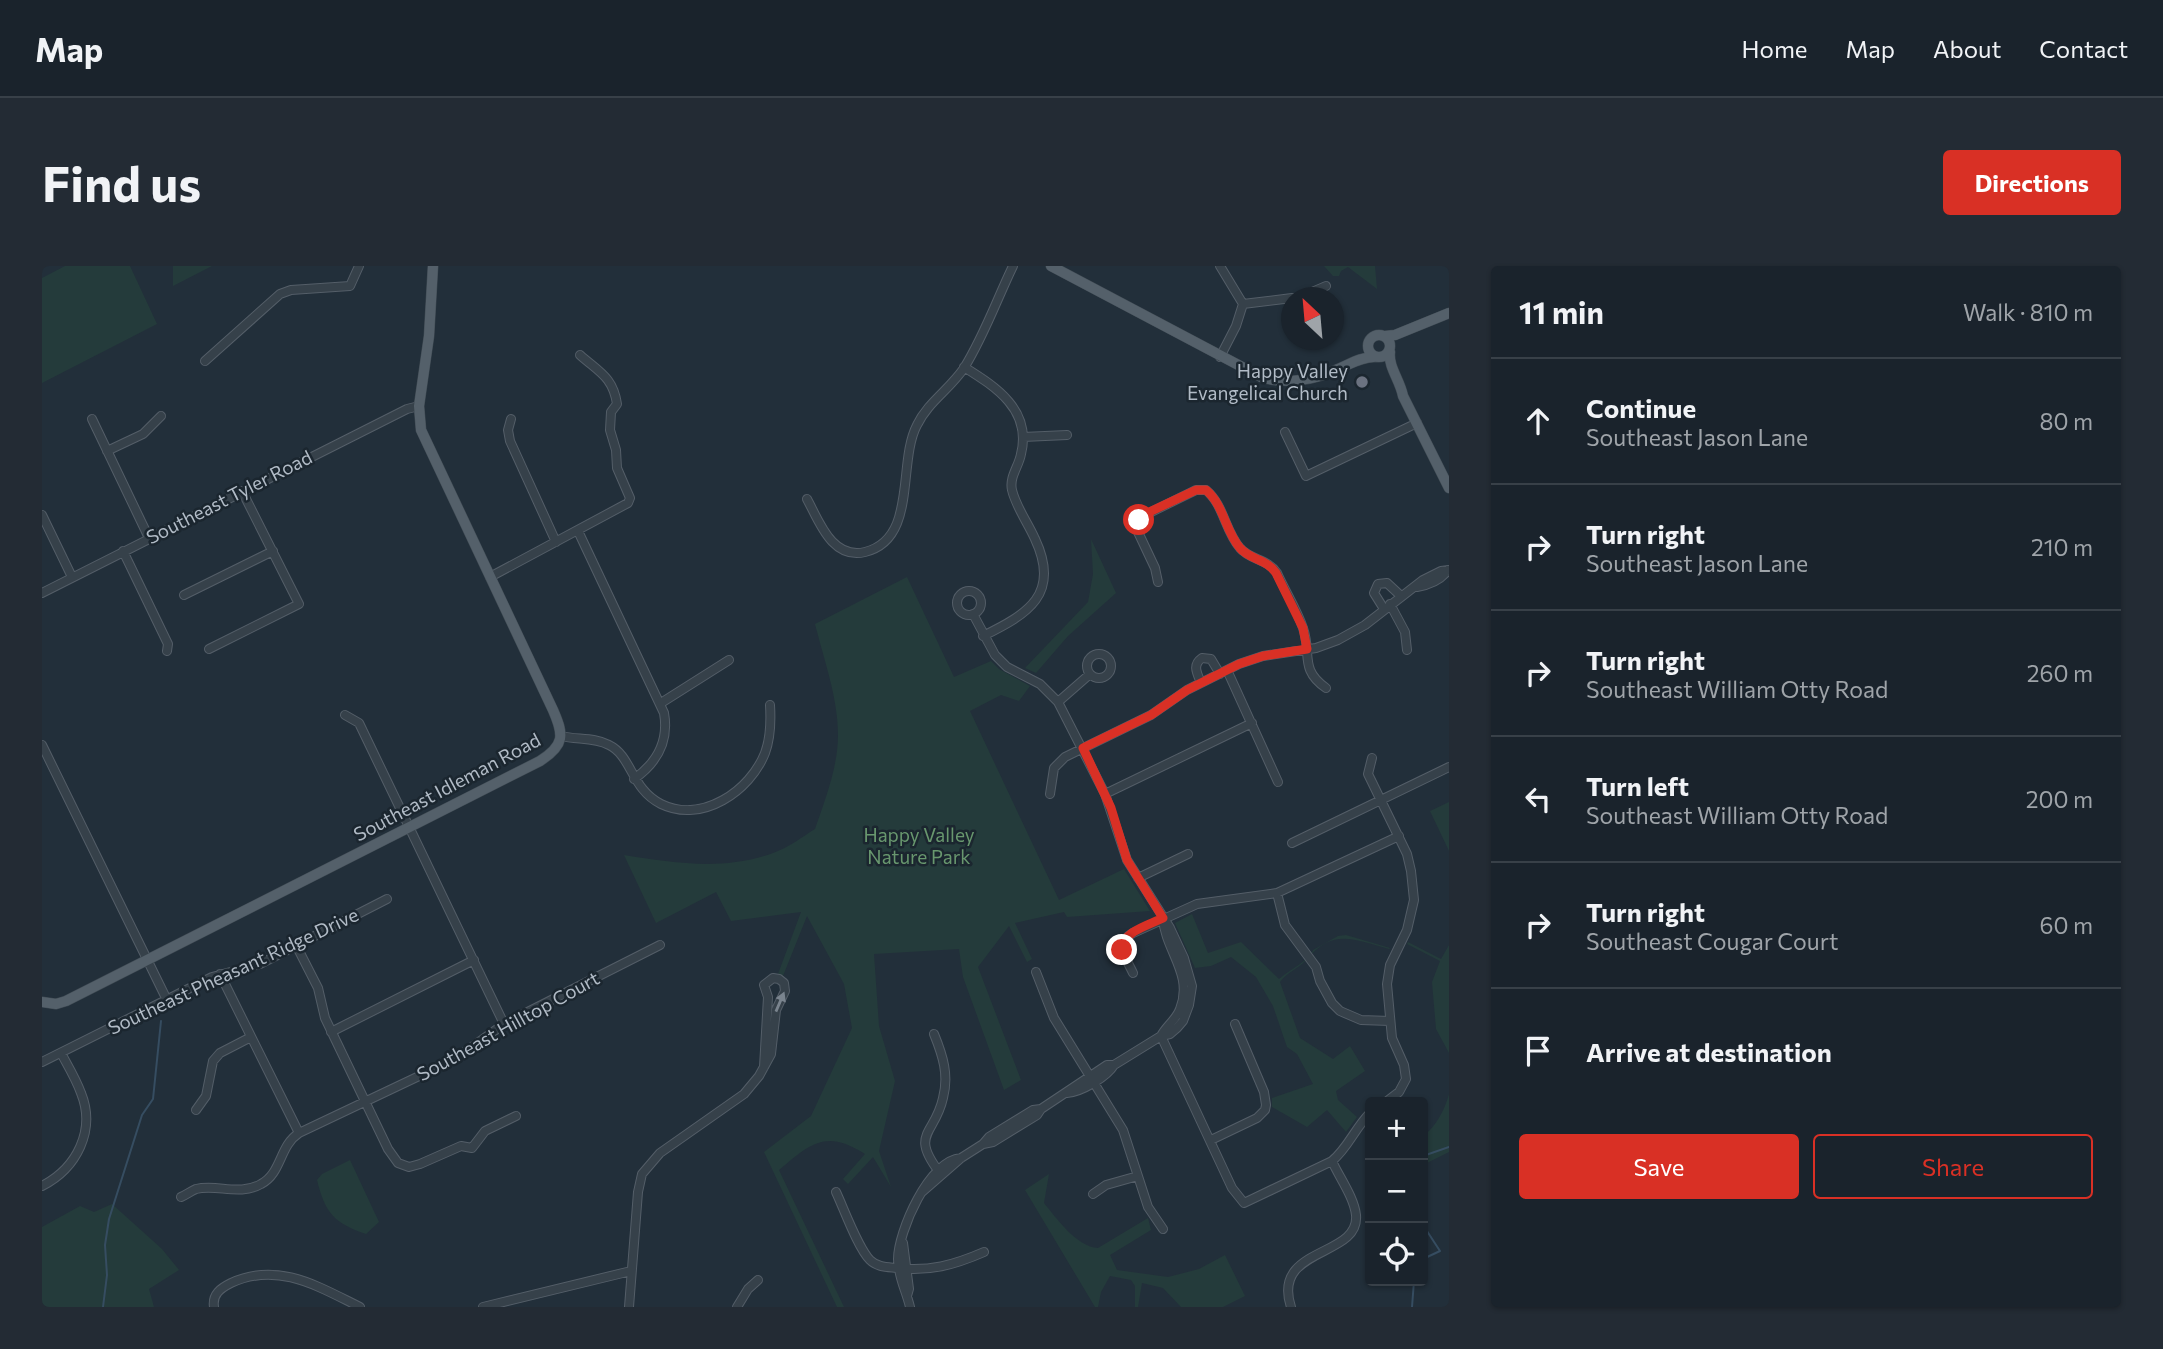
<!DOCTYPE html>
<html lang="en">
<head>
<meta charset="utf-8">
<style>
  :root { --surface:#1a232c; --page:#232b34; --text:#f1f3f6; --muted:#9fa4a9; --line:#384048; --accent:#d93025 }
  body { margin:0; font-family:Commissioner,sans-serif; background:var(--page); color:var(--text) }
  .controls { position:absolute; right:21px; bottom:21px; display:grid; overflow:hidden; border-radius:7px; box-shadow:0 2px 5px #0004 }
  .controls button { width:63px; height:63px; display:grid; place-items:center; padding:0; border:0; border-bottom:2px solid var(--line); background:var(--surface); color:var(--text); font:35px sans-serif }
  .compass { position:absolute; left:1239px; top:21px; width:63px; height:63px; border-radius:50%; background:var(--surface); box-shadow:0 2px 5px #0004; rotate:334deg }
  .stop { position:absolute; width:21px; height:21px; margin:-16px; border:5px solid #d93025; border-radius:50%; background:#fff }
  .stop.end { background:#d93025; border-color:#fff; box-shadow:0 2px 7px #0008 }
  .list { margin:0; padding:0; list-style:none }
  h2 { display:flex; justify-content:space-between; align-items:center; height:91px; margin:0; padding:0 28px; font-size:30px }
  h2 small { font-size:23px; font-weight:400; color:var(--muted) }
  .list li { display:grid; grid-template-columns:46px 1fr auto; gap:21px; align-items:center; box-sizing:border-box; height:126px; padding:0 28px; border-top:2px solid var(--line) }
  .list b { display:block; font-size:26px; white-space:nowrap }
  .list p { margin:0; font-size:23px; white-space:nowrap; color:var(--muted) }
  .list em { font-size:23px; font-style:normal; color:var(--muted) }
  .actions { display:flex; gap:14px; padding:21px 28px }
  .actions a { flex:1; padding:16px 0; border:2px solid var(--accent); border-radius:7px; text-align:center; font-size:24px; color:var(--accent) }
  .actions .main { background:var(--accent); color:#fff }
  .icon { flex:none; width:38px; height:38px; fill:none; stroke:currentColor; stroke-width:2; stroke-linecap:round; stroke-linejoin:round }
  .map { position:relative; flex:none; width:1407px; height:1041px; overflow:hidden; border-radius:7px }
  header { display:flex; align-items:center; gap:42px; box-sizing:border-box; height:98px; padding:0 35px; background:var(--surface); border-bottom:2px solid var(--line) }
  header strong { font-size:33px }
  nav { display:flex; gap:38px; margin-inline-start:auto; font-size:24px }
  .intro { display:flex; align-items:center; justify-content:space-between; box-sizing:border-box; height:168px; padding:0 42px }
  h1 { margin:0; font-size:49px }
  .button { padding:18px 32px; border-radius:7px; background:var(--accent); color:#fff; font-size:24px; font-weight:700 }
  main { display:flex; gap:42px; padding:0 42px }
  aside { flex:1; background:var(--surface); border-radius:7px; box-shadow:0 2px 5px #0004 }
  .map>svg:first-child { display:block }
</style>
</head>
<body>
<header>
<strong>Map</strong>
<nav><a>Home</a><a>Map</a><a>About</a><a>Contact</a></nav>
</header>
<div class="intro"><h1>Find us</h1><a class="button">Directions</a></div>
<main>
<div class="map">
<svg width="1407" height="1041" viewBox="0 0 1407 1041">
  <rect width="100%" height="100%" fill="#222f3a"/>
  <path fill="#243b3b" d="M23 0H88L115 58 0 117V12Z
    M131 0H170L131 20Z
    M1282 0H1333L1335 23 1306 1 1299 5 1297 10H1291Z
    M1049 273 1074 327 1026 370 994 407 983 402 1046 336 1051 308Z
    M865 311 912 411 949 395 957 403 988 420 977 435 959 429 928 445 1017 634 1082 603 1108 645 1025 651 1022 646 973 657 990 693 985 696 967 660 936 701 979 814 962 824 921 711 917 683 832 688 837 760 853 815 837 885 849 921 831 891 806 918 801 913 823 888C784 863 769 877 737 904L802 1041H795L722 886 769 850 810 762 802 718 765 650 741 710 736 708 759 646 689 655 674 626 614 657 582 589C632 597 682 605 731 587 746 582 760 571 773 563 783 534 796 501 796 469 796 432 782 394 773 358Z
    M1407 536V585L1388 545Z
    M1150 648 1166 687 1199 676 1237 713C1245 706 1255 701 1263 694 1266 691 1268 687 1271 685V684L1296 670 1304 669 1348 682 1347 683C1310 673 1291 662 1263 695 1256 703 1245 706 1238 716L1258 772 1291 793 1308 780 1323 805 1294 825 1296 834 1315 851 1304 866 1285 844 1265 861 1230 841V832L1271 818 1255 788 1245 781 1231 740 1214 711 1189 691 1169 700 1153 702 1133 657Z
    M1366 676 1399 693 1407 679V787L1394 763 1390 716 1398 695 1365 678Z
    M1407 828V886L1381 899V870C1394 861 1403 843 1407 828Z
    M308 894 337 956 324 968C292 957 283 947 275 914L280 908Z
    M1007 908 1002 937C1015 953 1035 981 1056 982L1106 952 1109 964 1068 989 1075 1004 1126 1011 1157 1003 1183 989 1203 1030 1181 1041H1139L1121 1022 1100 1017 1096 1041H1093V1020L1089 1014 1068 1010 1059 1026 1056 1041H1053L983 924Z
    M70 938 120 983 137 1004 107 1023 112 1041H0V961L38 940 52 946Z"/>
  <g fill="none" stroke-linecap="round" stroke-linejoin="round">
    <path stroke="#364d61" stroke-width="2" d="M1381 890 1407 881
      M1381 959 1398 985 1383 992 1381 997
      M61 1041 65 1009 63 979 67 953 100 849 111 833 119 755
      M1370 1041 1372 1015"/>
    <defs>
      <path id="minor" d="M1178 0 1201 38
        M1256 32 1284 20
        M1178 91 1194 60 1201 38 1250 32
        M163 95 238 28 249 24 308 20 317 0
        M922 101C954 121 990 144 979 188 977 200 967 211 970 224 974 241 986 257 993 273 1019 328 986 348 941 370
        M50 153 107 272
        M469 153 466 164 468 175 514 276
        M1243 166 1264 210 1375 157
        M981 171 1025 169
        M65 185 101 168 119 150
        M765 233C777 255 790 294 823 286 876 273 855 197 875 159 886 136 908 123 922 102 942 70 955 33 971 0
        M0 249 30 311
        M536 265 622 447C627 475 616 496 592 513
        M81 285 126 378 125 385
        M448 311 586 237 588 232 575 202 574 184 568 164 569 146 575 138C571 111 557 106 538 89
        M1116 316 1113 302 1096 266C1094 258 1097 254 1103 249L1154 224H1164C1182 239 1183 265 1198 282 1208 294 1226 293 1235 307 1243 325 1255 344 1261 362 1270 388 1257 403 1284 422
        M1375 321C1386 319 1399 314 1406 304
        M915 337a12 12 0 1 1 24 0a12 12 0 1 1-24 0Z
        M0 327 365 143 377 140
        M142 329 231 285
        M1348 338 1363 366 1365 384
        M1342 343 1332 327 1336 318 1345 317 1359 330
        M167 383 257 338 200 225
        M1045 400a12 12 0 1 1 24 0a12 12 0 1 1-24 0Z
        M1185 404 1236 516
        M1159 417C1155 407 1150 399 1160 392L1169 393 1178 408
        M1016 436 1048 408
        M619 437 687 394
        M303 449 317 457 462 758
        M519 470C535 474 552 471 567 479 590 490 589 523 619 538 660 558 708 525 723 487 729 471 729 455 728 439
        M0 479 125 734
        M1330 492 1326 508 1365 588 1369 605 1372 634 1365 664 1348 699 1345 718 1350 772 1362 799 1364 813 1357 826 1344 836
        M1008 528 1012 502 1023 491 1109 449 1145 424 1197 398 1221 390 1274 382 1296 374 1323 359 1381 314 1399 305 1407 304
        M1063 528 1210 457
        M1250 577 1407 501
        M1096 612 1146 588
        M1235 627 1243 659 1274 701 1278 715 1290 737 1298 745 1319 754 1348 755
        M254 679 276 722 283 752 346 883 356 897 367 901 378 898 419 880 430 882 443 865 474 850
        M994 706 1012 752 1081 864 1106 941 1121 963
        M1091 707C1084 692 1072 677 1091 667L1155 638 1235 627 1357 570
        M178 708 257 867
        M289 766 432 694
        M892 768C901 790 907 809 901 832 893 869 867 867 898 907
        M1119 770 1190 922 1202 937 1290 895C1306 882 1313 862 1328 847
        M1119 770C1124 760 1134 754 1138 743 1152 708 1123 685 1121 652
        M0 796 170 711 218 698 345 633
        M1025 827C1039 826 1065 811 1072 799
        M154 844 164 830 171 795 178 787 209 771
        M1169 874 1215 852 1223 844 1224 839 1222 826 1193 758
        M941 878 951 876 995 849 999 843
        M0 920C35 902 54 864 39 827 34 813 26 800 19 787
        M794 926C802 943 816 982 828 994 835 1001 845 1001 854 1002 887 1006 912 999 942 986
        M880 926 919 892 941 878 947 871 991 844 999 843 1065 799H1072L1119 770 1128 768 1135 762 1141 755 1147 739 1150 720 1142 692 1128 662 1085 594 1063 528 1016 436 998 418 965 401 953 389 931 348
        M1051 928 1064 919 1096 910
        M139 931C144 929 149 925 154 923 175 918 198 930 219 918 240 907 237 880 257 867L413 793 462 758 618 679
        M861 977 867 1023 865 1030
        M172 1041C170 1028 179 1022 189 1017 236 995 277 1021 318 1041
        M441 1041 589 1005
        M587 1041 596 926 600 908 618 887 702 828 717 810 729 788 734 744 743 725 742 717 737 713 731 712 722 719 726 731 722 801
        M695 1041 706 1023 716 1014
        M868 1041C864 1024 856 1011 856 993 856 966 887 894 919 892
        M1249 1041C1229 980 1318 992 1314 949 1312 931 1297 911 1290 895"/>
      <path id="major" d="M1009 0 1221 112C1246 118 1273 114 1296 103 1308 98 1319 91 1332 91
        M1326 80a11 11 0 1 1 22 0a11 11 0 1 1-22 0Z
        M1343 70 1353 69 1407 47
        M1348 86C1346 101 1358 114 1361 130L1407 222
        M0 736 14 738 24 735 498 495C523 479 522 469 511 444L379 164 377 140 387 70 391 0"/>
    </defs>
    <use href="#minor" stroke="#545e68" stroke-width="10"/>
    <use href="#major" stroke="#3f4a53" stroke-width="11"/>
    <use href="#minor" stroke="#36414a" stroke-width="8"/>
    <use href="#major" stroke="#54606a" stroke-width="10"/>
  </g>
  <defs><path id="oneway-solid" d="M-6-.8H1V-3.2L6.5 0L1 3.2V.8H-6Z" transform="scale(1.75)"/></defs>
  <use fill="#7a848e" href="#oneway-solid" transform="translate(738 736) rotate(-67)"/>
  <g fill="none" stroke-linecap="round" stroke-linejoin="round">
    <path stroke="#d93025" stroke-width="9" d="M1080 684C1079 666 1107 659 1121 652L1085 594 1069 542 1041 482 1109 449 1145 424 1197 398 1221 390 1265 383 1261 362 1234 307C1225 293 1208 294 1198 282 1183 265 1182 239 1164 224H1154L1103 248 1097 254"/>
  </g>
  <circle fill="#6b7280" stroke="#1b262f" stroke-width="2.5" cx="1320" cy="116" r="7"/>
  <g text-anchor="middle" stroke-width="5" stroke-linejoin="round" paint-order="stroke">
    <g font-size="19" fill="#b1bbc6" stroke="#1b262f" text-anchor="end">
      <text x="1306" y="112">Happy Valley<tspan x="1306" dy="22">Evangelical Church</tspan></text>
    </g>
    <g font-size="19" fill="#b1bbc6" stroke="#1b262f">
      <text transform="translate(187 231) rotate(-27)" y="7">Southeast Tyler Road</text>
      <text transform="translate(405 521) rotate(-28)" y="7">Southeast Idleman Road</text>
      <text transform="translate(191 705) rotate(-25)" y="7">Southeast Pheasant Ridge Drive</text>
      <text transform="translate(466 760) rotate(-29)" y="7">Southeast Hilltop Court</text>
    </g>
    <g font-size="19" fill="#68976e" stroke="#1b262f">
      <text x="877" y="576">Happy Valley<tspan x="877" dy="22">Nature Park</tspan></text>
    </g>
  </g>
</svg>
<div class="controls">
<button>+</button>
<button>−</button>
<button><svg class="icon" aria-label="locate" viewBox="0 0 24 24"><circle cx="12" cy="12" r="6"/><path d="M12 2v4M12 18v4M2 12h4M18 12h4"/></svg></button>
</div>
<svg class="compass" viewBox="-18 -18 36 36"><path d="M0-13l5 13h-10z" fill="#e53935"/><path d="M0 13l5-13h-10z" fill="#9fa4a9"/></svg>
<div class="stop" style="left:1097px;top:254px"></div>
<div class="stop end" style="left:1080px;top:684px"></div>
</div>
<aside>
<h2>11 min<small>Walk · 810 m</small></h2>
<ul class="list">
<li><svg class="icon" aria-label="ahead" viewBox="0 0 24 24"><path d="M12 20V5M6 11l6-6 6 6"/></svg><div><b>Continue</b><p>Southeast Jason Lane</p></div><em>80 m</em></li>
<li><svg class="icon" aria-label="right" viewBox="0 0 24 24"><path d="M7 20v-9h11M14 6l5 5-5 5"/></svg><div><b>Turn right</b><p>Southeast Jason Lane</p></div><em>210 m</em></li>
<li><svg class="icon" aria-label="right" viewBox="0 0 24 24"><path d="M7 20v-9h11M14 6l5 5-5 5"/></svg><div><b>Turn right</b><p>Southeast William Otty Road</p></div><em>260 m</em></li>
<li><svg class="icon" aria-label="left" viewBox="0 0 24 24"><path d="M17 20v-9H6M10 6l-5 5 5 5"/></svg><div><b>Turn left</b><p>Southeast William Otty Road</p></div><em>200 m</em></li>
<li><svg class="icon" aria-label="right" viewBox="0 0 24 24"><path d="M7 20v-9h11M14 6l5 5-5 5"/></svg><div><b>Turn right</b><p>Southeast Cougar Court</p></div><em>60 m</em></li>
<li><svg class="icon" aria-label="arrive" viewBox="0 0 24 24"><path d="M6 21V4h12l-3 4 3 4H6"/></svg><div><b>Arrive at destination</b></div></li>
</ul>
<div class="actions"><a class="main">Save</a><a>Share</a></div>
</aside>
</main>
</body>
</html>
